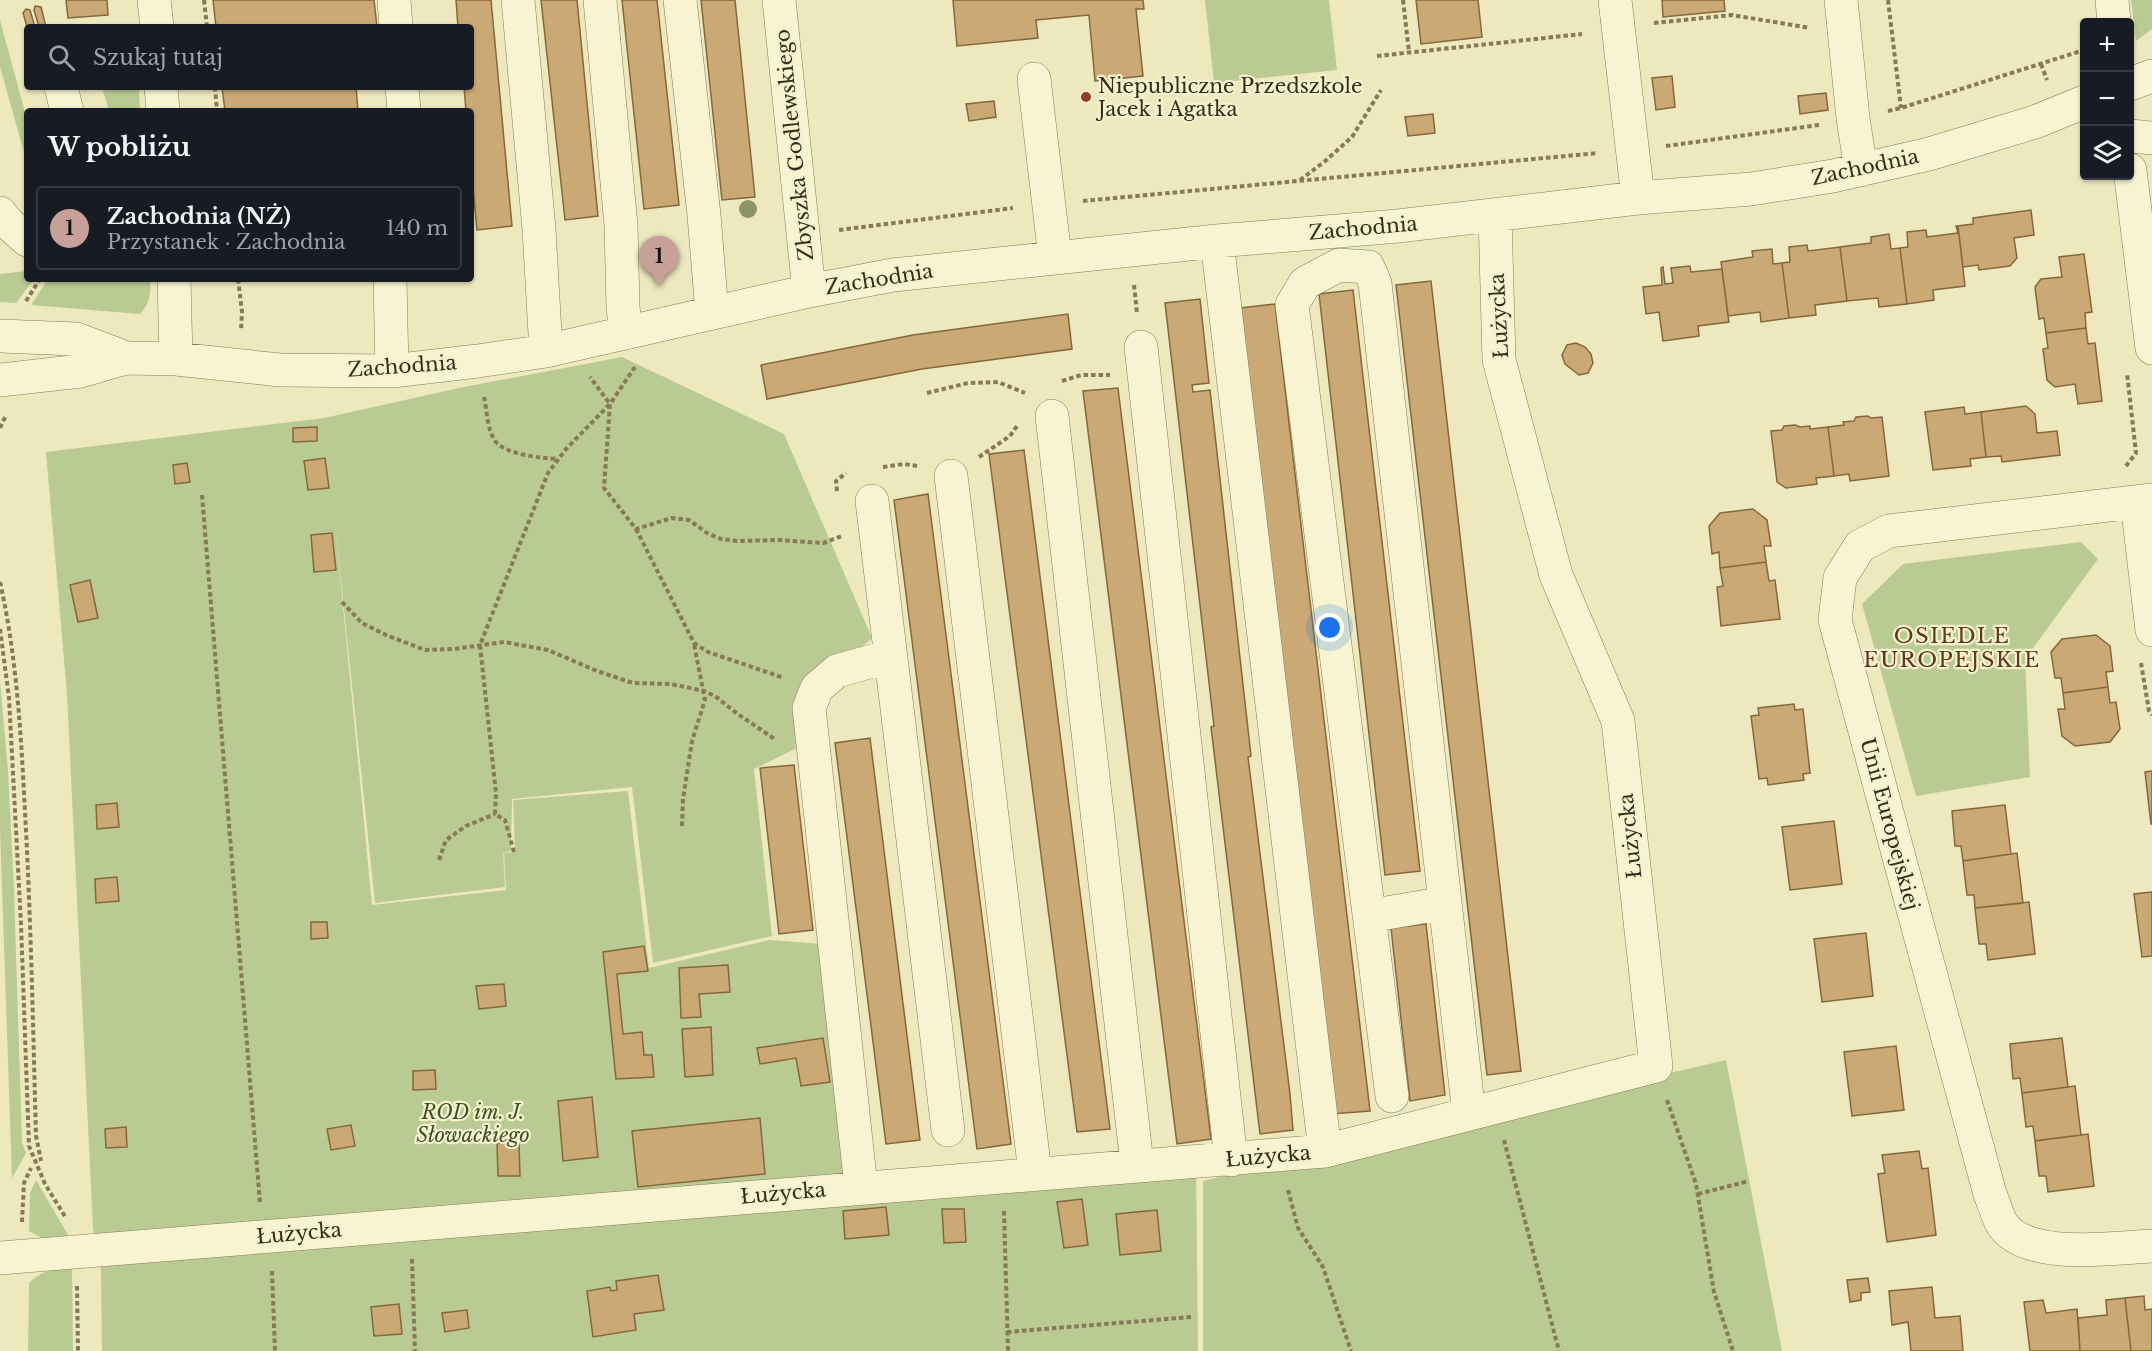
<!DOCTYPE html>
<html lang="pl">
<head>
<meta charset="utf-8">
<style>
  :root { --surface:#171b24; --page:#242831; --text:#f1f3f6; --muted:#9ea1a6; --line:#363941; --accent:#c7a199 }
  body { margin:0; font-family:"Libre Baskerville",serif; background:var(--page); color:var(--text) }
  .controls { position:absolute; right:18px; top:18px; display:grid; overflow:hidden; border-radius:6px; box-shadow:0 2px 4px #0004 }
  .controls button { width:54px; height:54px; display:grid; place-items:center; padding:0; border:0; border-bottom:2px solid var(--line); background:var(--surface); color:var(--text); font:30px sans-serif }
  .you { position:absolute; left:1330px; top:628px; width:21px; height:21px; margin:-15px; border:4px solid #fff; border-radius:50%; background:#1a73e8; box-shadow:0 0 0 9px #1a73e833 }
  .badge { display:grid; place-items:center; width:39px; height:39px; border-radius:50%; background:var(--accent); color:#111; font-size:20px; font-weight:700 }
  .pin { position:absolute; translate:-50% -50px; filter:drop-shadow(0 2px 3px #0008) }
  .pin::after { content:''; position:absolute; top:32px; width:21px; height:18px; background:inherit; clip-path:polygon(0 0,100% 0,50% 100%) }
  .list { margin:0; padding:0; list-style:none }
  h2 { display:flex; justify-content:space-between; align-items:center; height:78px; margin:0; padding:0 24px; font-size:26px }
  h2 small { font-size:20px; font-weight:400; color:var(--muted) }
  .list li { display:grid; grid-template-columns:39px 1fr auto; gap:18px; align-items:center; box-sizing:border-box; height:84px; margin:0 12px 12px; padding:0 12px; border:2px solid var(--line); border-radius:6px }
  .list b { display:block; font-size:22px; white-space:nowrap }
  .list p { margin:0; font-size:20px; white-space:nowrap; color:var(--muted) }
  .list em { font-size:20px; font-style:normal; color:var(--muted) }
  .icon { flex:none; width:33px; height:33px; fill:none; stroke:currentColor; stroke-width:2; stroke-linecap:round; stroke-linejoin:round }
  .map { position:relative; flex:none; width:2152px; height:1351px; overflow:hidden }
  .search { position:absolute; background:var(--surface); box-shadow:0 2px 4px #0004; left:24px; top:24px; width:450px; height:66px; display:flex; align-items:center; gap:15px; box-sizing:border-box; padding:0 21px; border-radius:6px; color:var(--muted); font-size:22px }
  .panel { position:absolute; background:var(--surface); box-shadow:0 2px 4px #0004; left:24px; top:108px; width:450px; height:174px; border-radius:6px }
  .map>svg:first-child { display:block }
</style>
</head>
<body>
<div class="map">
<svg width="2152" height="1351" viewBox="0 0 2152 1351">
  <rect width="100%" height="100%" fill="#ede8be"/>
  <path fill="#b9cb93" d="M1205 0H1329L1337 70 1214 83Z
    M2131 0H2152V29L2136 41Z
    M0 20 27 120V163L0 67Z
    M102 87H139L140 111H109Z
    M27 271V279H34L16 303 0 302V274Z
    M48 279H150C151 294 150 303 140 314L31 305Z
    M622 357 784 434 872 638 792 708 801 746 754 769 772 936 653 963 632 787 512 799 511 851 503 853 505 887 375 903 335 524 372 905 506 890 504 853 515 852 513 800 628 791 649 968 769 940 823 944 858 1193 1196 1163 1198 1351H102L101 1271 93 1228 67 694 46 452 324 418 459 388Z
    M2081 542 2098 559 2025 659 2030 777 1916 796 1862 604 1903 564Z
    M0 681 8 771 14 890 22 1142 26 1153 12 1178 0 828Z
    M1726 1060 1782 1351H1203V1181Z
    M36 1180 71 1240 44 1239 29 1231 30 1193Z
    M72 1267 73 1351H28L29 1283C42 1270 55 1269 72 1267Z"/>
  <path fill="#cba974" stroke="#84673d" stroke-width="1.5" d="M66 0H107L108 15 68 18Z
    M213 0H374L377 27H216Z
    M456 0H491L512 226 477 230 471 166V111H466L464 87H471V27H458Z
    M541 0H577L598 216 565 220Z
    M622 0H657L679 205 644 209Z
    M701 0H735L755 197 722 200Z
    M953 0H1143L1144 9H1136L1143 76 1095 81 1089 15 1036 20 1038 38 957 46Z
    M1416 0H1478L1482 37 1421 44Z
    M1662 0H1724L1725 11 1663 17Z
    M35 6 41 7 46 27H39L34 10Z
    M26 9 30 10 35 27H27L23 13Z
    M1672 76 1675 107 1656 110 1652 78Z
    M222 87H356L358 111H225Z
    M1826 93 1828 110 1800 114 1798 96Z
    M994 101 996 117 969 121 966 104Z
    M1433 114 1435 133 1408 136 1405 117Z
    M2031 210 2034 235 2014 238 2017 258 2010 266 1979 270 1978 265 1963 267 1958 226 1973 224V218Z
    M1956 226H1958L1965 286 1933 290 1934 300 1907 304 1900 248 1908 247 1907 232 1926 230 1927 237 1958 233Z
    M1889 234 1891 249 1900 248 1907 304 1879 307 1878 298 1847 301 1840 247 1871 243V237Z
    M1807 245 1808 251 1840 247 1847 301 1815 305 1816 315 1789 318 1782 263 1790 262 1789 247Z
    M1772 249 1773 264 1782 263 1789 318 1761 322 1760 312 1728 316 1721 262 1753 257 1752 251Z
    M2084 254 2092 312 2085 313 2086 328 2046 333 2044 318 2039 319 2035 287 2041 279 2062 277 2059 257Z
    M1690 266 1691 272 1722 269 1729 322 1698 326 1699 336 1663 341 1659 312 1646 314 1643 287 1662 285 1661 268 1663 267 1665 284 1673 283 1671 268Z
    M1431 281 1521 1071 1487 1075 1396 285Z
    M1353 290 1420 871 1385 875 1319 294Z
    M1200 299 1209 383 1192 385 1193 392 1210 390 1251 756 1248 757 1290 1094 1293 1130 1260 1134 1211 727 1214 726 1165 303Z
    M1275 304 1370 1111 1331 1114 1241 308Z
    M1068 314 1072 349 922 369 767 399 761 365 913 335Z
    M2086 328 2088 344 2095 343 2102 401 2078 404 2075 384 2055 387 2047 380 2043 349 2048 348 2046 333Z
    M1576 343 1585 347 1591 354 1593 363 1588 373 1579 375 1565 364 1562 355 1567 345Z
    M1118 388 1211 1139 1177 1144 1083 391Z
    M2026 406 2035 414 2037 433 2057 431 2060 455 2002 462 2001 456 1986 457 1981 412Z
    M1964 407 1965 414 1981 412 1986 457 1970 459 1971 466 1933 470 1925 412Z
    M1868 416 1871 418 1882 417 1889 476 1850 481 1849 474 1834 476 1828 427 1844 425 1843 422 1854 421 1856 417Z
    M1795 425 1800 427 1810 426V429L1828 427 1834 476 1816 478 1817 484 1786 488 1777 482 1771 431 1782 430 1784 426Z
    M317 427V441L293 442V428Z
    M1024 450 1110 1129 1077 1132 989 454Z
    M325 458 329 488 308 490 304 461Z
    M187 463 190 482 175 484 173 465Z
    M928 494 1011 1144 977 1149 894 500Z
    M1753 509 1767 520 1771 546H1764L1766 562 1720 568 1719 552 1712 554 1709 526 1720 513Z
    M332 533 336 570 314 572 311 535Z
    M1766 562 1769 581 1775 580 1780 619 1721 626 1717 587 1723 586 1720 568Z
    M90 580 98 618 78 622 70 585Z
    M2096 635 2110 646 2113 671 2106 672 2108 687 2063 693 2061 678H2055L2051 652 2062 639Z
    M2108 687 2110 703 2116 702 2120 729 2110 742 2075 746 2062 736 2058 709H2065L2063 693Z
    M1794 704 1795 710 1803 709 1810 773 1803 774 1804 780 1768 785 1767 778 1759 779 1751 716 1759 715 1758 708Z
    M870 738 920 1140 886 1144 835 743Z
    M794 765 813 930 779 934 760 768Z
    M2152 771V824H2151L2145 772Z
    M117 803 119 827 97 829 96 805Z
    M2005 805 2011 854 1963 861 1961 846H1955L1952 811Z
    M1834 821 1842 884 1790 890 1782 827Z
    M2017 853 2023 903 1975 908 1974 895H1967L1963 861Z
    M117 877 119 901 96 903 95 879Z
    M2152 892V956L2142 957 2134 894Z
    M2029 902 2035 954 1988 960 1986 944H1979L1975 908Z
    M311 922H327L328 938 311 939Z
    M1426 924 1445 1095 1410 1101 1391 928Z
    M1866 933 1873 996 1822 1002 1814 939Z
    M644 946 648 971 617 974 623 1034 642 1032 644 1055H652L654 1077 616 1079 603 952Z
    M728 965 730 992 699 994 701 1017 681 1018 679 968Z
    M504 984 506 1006 479 1009 476 986Z
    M711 1027 713 1075 685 1077 682 1029Z
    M823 1038 830 1082 801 1086 796 1058 760 1064 757 1048Z
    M2062 1038 2068 1087 2022 1093 2020 1078 2013 1079 2010 1044Z
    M1896 1046 1904 1110 1852 1116 1844 1052Z
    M435 1070 436 1089 413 1090V1071Z
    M2075 1086 2081 1135 2035 1141 2033 1126 2026 1127 2022 1093Z
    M592 1097 598 1157 563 1161 558 1101Z
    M760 1118 765 1174 638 1187 632 1131Z
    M351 1125 355 1146 331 1150 327 1129Z
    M126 1127 127 1147 106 1148 105 1129Z
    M2088 1134 2094 1186 2048 1192 2046 1176H2039L2035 1141Z
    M497 1143H519L520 1176H498Z
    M1919 1151 1922 1169 1928 1168 1936 1235 1887 1242 1878 1174 1885 1173 1882 1155Z
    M1082 1199 1088 1245 1064 1248 1057 1202Z
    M886 1207 889 1235 845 1239 843 1211Z
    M942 1209H964L966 1242 944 1243Z
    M1157 1210 1161 1251 1120 1255 1116 1214Z
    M658 1275 664 1310 634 1314 636 1330 593 1337 587 1291 610 1287 611 1291 617 1290 616 1281Z
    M1868 1278 1870 1292 1861 1293V1300L1850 1302 1847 1280Z
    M1932 1287 1935 1318 1960 1316 1963 1351H1911L1908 1322 1892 1325 1889 1291Z
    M2144 1296 2145 1310 2152 1309V1351H2131L2125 1298Z
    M2125 1298 2131 1351H2080L2078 1318 2107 1315 2106 1300Z
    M2043 1300 2046 1313 2077 1309 2080 1351H2030L2024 1302Z
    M399 1304 402 1334 374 1336 371 1307Z
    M467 1310 469 1328 445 1332 442 1313Z"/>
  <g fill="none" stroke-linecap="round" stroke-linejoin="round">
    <defs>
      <path id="minor" d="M154 0 157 27
        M394 0 396 27
        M518 0 539 229 546 351
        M600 0 621 225 623 307 626 333
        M680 0 704 215 712 313
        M779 0 809 291
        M1615 0 1638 198
        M1841 0 1853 118 1861 170
        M2112 0 2114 22
        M1034 79 1055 257
        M2130 84 2152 76
        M61 87 67 111
        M161 87 163 111
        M402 87 404 111
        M2130 136 2152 138
        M2130 170 2152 348
        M0 213 8 223 27 240
        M1217 241 1325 1151
        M174 279 176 359
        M390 279 392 371
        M0 336 76 339 126 358
        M1141 347 1231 1160
        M0 380 81 371 126 358 176 359 280 370 392 371 478 361 546 351 809 291 893 275 1217 241 1398 226 1638 198 1751 189 1833 176 1929 154 2035 122 2084 102
        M1052 416 1137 1164
        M951 476 1035 1173
        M2152 500 1889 531 1860 546 1840 578 1835 620 1990 1194C1994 1203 1997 1215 2002 1224 2026 1261 2113 1248 2152 1246
        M872 501 948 1130
        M2137 502 2152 630
        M1369 916 1445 903
        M1392 1096 1292 305 1305 283 1339 265 1368 267 1375 283 1469 1114
        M861 1187 809 708 817 688 837 671 890 656
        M0 1258 1325 1151 1656 1066 1618 721 1556 575 1499 360 1495 215"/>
    </defs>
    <use href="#minor" stroke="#857957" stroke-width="34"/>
    <path stroke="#857957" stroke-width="4" stroke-dasharray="4.5 3" stroke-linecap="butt" d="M204 0 207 27
      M1403 0 1409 52
      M1888 0 1901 108
      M1654 23 1732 15 1810 28
      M1377 56 1582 34
      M2041 64 2047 80
      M215 87 217 111
      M1888 111 1901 108 2084 50
      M1666 146 1819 125
      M1300 180 1324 162 1352 137 1381 90
      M1083 201 1598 153
      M839 230 1013 208
      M238 279 242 312 241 330
      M1134 285 1137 313
      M26 301 40 279
      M635 367 610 404 604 488 636 529 672 518 689 520 707 533 721 539 738 541 779 540 823 543 842 536
      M1062 381 1081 375H1110
      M927 393 968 383 998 382 1025 393
      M484 397C487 410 487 431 496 442 508 455 541 458 558 459
      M0 428 6 415
      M979 457 1010 436 1017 426
      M2126 466 2136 453 2127 373
      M883 467 904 464 917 466
      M837 491 836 481 846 473
      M202 495 260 1203
      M636 529 694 643 708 652 784 678
      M0 582C17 658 21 735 25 812 31 920 33 1028 36 1136L41 1161
      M342 602 362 623 386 635 425 650 454 649 504 642 548 650 597 671 633 683 671 684 704 691 715 696 735 712 776 740
      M0 629 9 698 21 924 29 1146 45 1184 66 1218
      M2141 663 2149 711 2152 715
      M682 826 683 799 692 741 705 700 694 644
      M514 852 505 820 495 814 496 793 480 645 548 473 566 449 610 404 590 377
      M439 860 446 840 466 826 495 814
      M1667 1100 1696 1184 1714 1292 1733 1351
      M1504 1140 1559 1351
      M1288 1190 1298 1228 1323 1267 1351 1351
      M1698 1194 1749 1181
      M1004 1211 1008 1351
      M22 1222 24 1183 31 1168
      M412 1259 415 1351
      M272 1271 275 1351
      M77 1286 78 1351
      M1007 1332 1191 1317"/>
    <use href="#minor" stroke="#f8f4d1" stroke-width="33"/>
  </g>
  <circle fill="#8c9568" cx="748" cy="209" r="9"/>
  <circle fill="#943c27" stroke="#f5f1ce" stroke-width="2" cx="1086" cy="97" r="6"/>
  <g text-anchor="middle" stroke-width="4.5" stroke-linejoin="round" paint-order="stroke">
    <g font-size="20" fill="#352d1c" stroke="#f5f1ce" text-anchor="start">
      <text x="1098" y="93">Niepubliczne Przedszkole<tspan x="1098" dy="23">Jacek i Agatka</tspan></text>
    </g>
    <g font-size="20" fill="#352d1c" stroke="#f5f1ce">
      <text transform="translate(794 145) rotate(-96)" y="7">Zbyszka Godlewskiego</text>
      <text transform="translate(1865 167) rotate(-12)" y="7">Zachodnia</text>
      <text transform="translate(1363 228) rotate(-5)" y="7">Zachodnia</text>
      <text transform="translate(879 279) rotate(-9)" y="7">Zachodnia</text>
      <text transform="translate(1499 316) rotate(-93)" y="7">Łużycka</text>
      <text transform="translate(402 366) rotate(-4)" y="7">Zachodnia</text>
      <text transform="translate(1890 824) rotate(75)" y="7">Unii Europejskiej</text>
      <text transform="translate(1630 836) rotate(-96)" y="7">Łużycka</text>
      <text transform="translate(1268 1156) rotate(-5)" y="7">Łużycka</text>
      <text transform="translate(783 1193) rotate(-5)" y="7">Łużycka</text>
      <text transform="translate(299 1233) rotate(-5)" y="7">Łużycka</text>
    </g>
    <g font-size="20" font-style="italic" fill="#3c5122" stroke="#f5f1ce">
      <text x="473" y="1119">ROD im. J.<tspan x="473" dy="23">Słowackiego</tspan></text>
    </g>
    <g font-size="21" letter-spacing="1.5" fill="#61371b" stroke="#f5f1ce">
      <text x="1952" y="643">OSIEDLE<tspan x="1952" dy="24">EUROPEJSKIE</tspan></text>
    </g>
  </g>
</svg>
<div class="controls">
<button>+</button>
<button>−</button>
<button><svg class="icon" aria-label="layers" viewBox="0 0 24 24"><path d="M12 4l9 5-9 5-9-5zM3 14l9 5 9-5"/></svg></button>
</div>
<div class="you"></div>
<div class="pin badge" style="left:659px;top:286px">1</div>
<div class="search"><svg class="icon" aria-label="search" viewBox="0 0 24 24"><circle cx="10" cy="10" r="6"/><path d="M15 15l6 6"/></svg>Szukaj tutaj</div>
<section class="panel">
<h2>W pobliżu<small></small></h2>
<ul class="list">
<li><span class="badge">1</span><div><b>Zachodnia (NŻ)</b><p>Przystanek · Zachodnia</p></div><em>140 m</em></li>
</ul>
</section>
</div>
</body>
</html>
